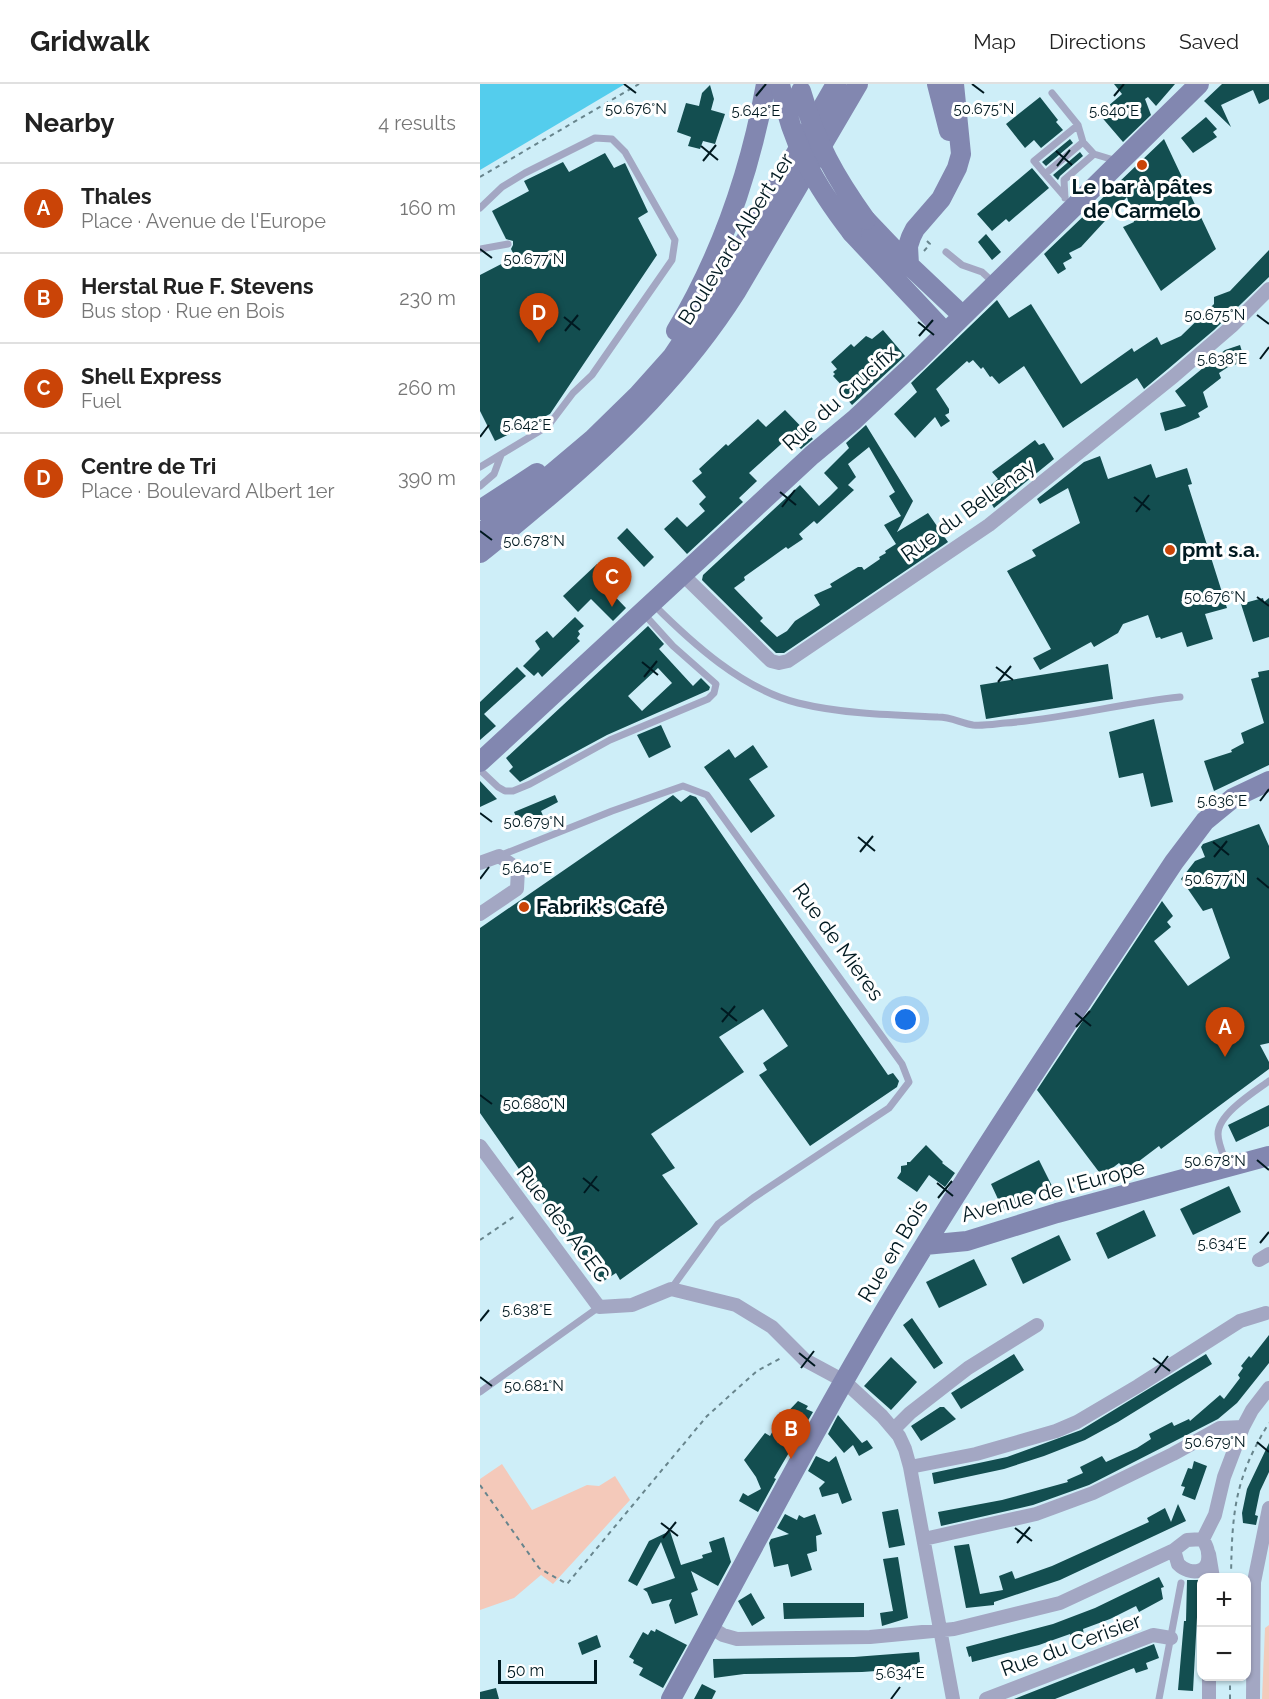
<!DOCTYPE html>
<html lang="en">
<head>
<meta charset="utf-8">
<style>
  :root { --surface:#fff; --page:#f2f2f2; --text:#222; --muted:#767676; --line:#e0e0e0; --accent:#ca4407 }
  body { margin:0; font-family:Raleway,sans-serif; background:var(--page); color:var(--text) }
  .controls { position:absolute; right:18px; bottom:18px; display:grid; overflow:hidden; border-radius:12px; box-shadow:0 2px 4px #0004 }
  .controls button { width:54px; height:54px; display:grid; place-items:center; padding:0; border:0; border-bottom:2px solid var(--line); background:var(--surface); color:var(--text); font:30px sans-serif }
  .scale { position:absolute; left:18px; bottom:15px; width:99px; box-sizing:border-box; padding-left:6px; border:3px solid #001920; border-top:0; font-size:16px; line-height:21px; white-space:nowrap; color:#001920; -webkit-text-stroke:4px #fff; paint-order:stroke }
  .you { position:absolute; left:426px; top:936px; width:21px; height:21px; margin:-15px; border:4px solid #fff; border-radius:50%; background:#1a73e8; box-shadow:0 0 0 9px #1a73e833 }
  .badge { display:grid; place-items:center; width:39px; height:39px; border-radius:50%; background:var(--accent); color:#fff; font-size:20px; font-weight:700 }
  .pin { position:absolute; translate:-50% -50px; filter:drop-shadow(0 2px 3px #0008) }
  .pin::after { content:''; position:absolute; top:32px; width:21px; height:18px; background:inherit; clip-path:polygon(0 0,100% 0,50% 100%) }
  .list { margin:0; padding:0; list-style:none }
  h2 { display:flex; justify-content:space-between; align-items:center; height:78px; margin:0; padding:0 24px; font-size:26px }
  h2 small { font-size:20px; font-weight:400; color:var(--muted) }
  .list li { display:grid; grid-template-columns:39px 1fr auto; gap:18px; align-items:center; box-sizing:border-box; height:90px; padding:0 24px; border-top:2px solid var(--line) }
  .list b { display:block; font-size:22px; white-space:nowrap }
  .list p { margin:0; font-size:20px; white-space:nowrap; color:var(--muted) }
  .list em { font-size:20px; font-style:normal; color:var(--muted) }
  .map { position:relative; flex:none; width:789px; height:1615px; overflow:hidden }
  header { display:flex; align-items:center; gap:36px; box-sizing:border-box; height:84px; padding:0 30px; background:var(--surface); border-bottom:2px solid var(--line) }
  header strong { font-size:28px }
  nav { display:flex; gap:33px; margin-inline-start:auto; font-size:21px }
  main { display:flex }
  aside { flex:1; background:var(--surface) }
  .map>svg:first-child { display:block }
</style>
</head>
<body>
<header>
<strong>Gridwalk</strong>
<nav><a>Map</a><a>Directions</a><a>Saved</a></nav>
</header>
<main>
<aside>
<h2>Nearby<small>4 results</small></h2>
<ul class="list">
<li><span class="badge">A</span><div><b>Thales</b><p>Place · Avenue de l'Europe</p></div><em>160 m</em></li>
<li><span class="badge">B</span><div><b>Herstal Rue F. Stevens</b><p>Bus stop · Rue en Bois</p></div><em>230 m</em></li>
<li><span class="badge">C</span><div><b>Shell Express</b><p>Fuel</p></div><em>260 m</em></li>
<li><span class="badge">D</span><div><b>Centre de Tri</b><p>Place · Boulevard Albert 1er</p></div><em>390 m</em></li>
</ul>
</aside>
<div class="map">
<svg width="789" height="1615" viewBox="0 0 789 1615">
  <rect width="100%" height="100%" fill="#ceeef8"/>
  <path fill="#f4c9ba" d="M22 1380 52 1426 107 1401 119 1402 135 1392 150 1416 73 1500 61 1491 34 1514 0 1526V1395Z
    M789 1541V1615H782L785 1544Z"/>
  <path fill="#54cded" d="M0 0H145L0 86Z"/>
  <path fill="#134e50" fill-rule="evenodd" d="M634 0H695L676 22 668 13 665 15 671 31 643 58 619 30 642 10Z
    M742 0H789V15L779 20 773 6 741 21 751 43 724 17Z
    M230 1 234 15 231 26 245 30 235 60 223 57 220 65 208 62 211 53 197 48 206 19 219 22 222 9Z
    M560 13 578 36 576 38 583 46 561 64 554 56 545 64 526 40Z
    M726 33 737 45 733 48 737 53 713 69 701 54Z
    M590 55 593 59 566 82 562 78Z
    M684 55 736 165 681 207 643 143 654 138 647 113 601 163 589 169 592 174 583 179 586 185 578 190 564 170Z
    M600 68 603 72 580 92 578 96 573 91Z
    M125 69 134 84 145 79 168 128 158 134 177 171 70 330 15 357 0 327V191L35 173 31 165 33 161V157L26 155 12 127 49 107 44 97 83 78 89 88Z
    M552 84 569 104 529 138 526 135 512 147 497 130Z
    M506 150 521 168 512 176 498 158Z
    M789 166V193L734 246 688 285 664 305 657 294 583 344 544 282 519 300 512 292 510 293 503 283 501 285 493 276 489 279 487 277 456 305 469 325V329L465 331 470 337 461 343 455 333 435 354 414 330 437 308 431 299 517 216 529 234 551 220 601 300 652 264 654 268 677 253 681 261 701 252 734 220V213L750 207Z
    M403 246 425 272 372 321 361 308 365 305 353 292 355 290 353 288 357 285 351 278 371 260 374 263 386 252 392 255Z
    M760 261 764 274 759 275 760 279 748 283 739 289 741 294 723 308 728 323 718 329 720 333 698 343 685 347 680 329 706 322 695 307 745 266Z
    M305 326 333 355 321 365 309 353 269 389 277 397 259 414 263 418 207 470 184 445 197 433 207 443 225 427 219 420 226 413 212 397 222 389 219 385 246 360 248 362 278 335 286 343Z
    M386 341 433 417 417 448 448 429 468 458 304 569H296L232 506 222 496 223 491 320 401 339 422 350 412 358 404 344 389 369 364 366 359ZM389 363 415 408 409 412 421 432 404 441 416 460 405 467 406 469 399 473 400 475 384 486 382 483H378L350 500 352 503 334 511 340 521 315 537 307 547 297 553 280 537 283 534 254 504 265 496 264 493 306 463 308 465 323 455 319 450 334 437 337 440 374 406 368 401 376 393 368 380Z
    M555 356 559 361 564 359 574 375 514 424 504 407 518 395 512 388Z
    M620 372 628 395 671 380 676 394 707 384 712 400 708 401 747 524 725 530 733 555 707 563 702 548 681 555 680 553 676 554 668 531 643 540 638 549 614 563 611 558 560 586 553 574 571 565 527 487 556 472 552 466 600 439 588 404 560 420 557 415 604 378Z
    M147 444 174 473 164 483 137 454Z
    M117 480 129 493 122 499 146 524 133 537 111 515 98 528 83 512Z
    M783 514 784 518 789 514V553L773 558 761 520Z
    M95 533 104 542 98 547 100 550 97 554 100 557 62 593 58 588 54 592 43 582 60 565 55 557 67 547 73 554Z
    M168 542 184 560 179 565 213 602 221 594 230 603 229 606 127 651 40 698 29 687 33 683 26 674ZM178 584 192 599 162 627 148 612Z
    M628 580 633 615 506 635 500 601Z
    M37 583 46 592 4 630 16 642 0 656V618Z
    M789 586V681L734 707 724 677 752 668 751 666 764 659 761 649 784 639 771 595 779 593 778 588Z
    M674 635 693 718 671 723 663 689 639 694 629 648Z
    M181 641 191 663 169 674 157 651Z
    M273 661 288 683 269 695 295 732 271 749 224 683 249 665 255 674Z
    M0 697 17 715 0 723Z
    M75 711 78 718 61 727 64 734 41 744 34 728Z
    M193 711 201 718 210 711 216 713 408 991 413 989 419 997 417 1003 330 1062 279 991 287 986 283 979 308 962 283 925 239 953 264 988 171 1050 195 1084 182 1091 218 1140 140 1196 136 1189 119 1200 0 1029V844Z
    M779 740 789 762V959L780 961 789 978V985L681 1065 679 1062 646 1087 639 1079 622 1092 557 1006 682 817 693 832 687 838 691 843 674 857 708 902 750 874 732 824 723 827 701 795 715 777 725 773 721 763 723 760Z
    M789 1021V1042L756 1058 748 1041Z
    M446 1061 463 1078 462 1079 475 1089 465 1103 449 1091 437 1108 417 1094 421 1088V1082L427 1081V1078H430Z
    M559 1076 572 1102 523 1126 511 1100Z
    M749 1102 761 1128 713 1151 700 1125Z
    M664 1126 676 1152 628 1175 616 1149Z
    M579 1151 591 1176 543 1200 531 1174Z
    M494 1175 507 1201 459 1224 446 1198Z
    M432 1234 463 1279 454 1285 423 1241Z
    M789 1251V1279L757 1319 738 1335 609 1401 553 1421 461 1442 458 1428 522 1416 588 1398 587 1396 603 1389 600 1383 622 1372 626 1378 657 1364 671 1355 669 1350 692 1338 694 1342 709 1335 710 1337 740 1311 744 1315 760 1294 758 1291 763 1284 761 1282 769 1272 771 1274Z
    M534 1270 544 1286 481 1325 471 1309Z
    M726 1270 732 1280 638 1338 605 1356 564 1372 524 1385 454 1400 452 1389 527 1373 601 1346Z
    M411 1273 437 1298 411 1326 384 1302Z
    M318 1317 328 1322 326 1325 333 1328 294 1394 296 1395 278 1428 259 1417 263 1409 268 1412 281 1405 276 1393 264 1376 285 1349 290 1352 297 1339Z
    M460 1323H464L476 1335 441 1357 431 1342Z
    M358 1331 382 1359 387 1356 393 1364 379 1372 373 1361 364 1369 348 1350Z
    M789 1359V1388L780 1407 775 1431 778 1432 776 1441 763 1439 762 1429 767 1405Z
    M336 1372 349 1378 356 1372 372 1416 362 1420 358 1409 342 1413 339 1404 345 1398 328 1387Z
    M714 1377 727 1382 715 1416 702 1411 705 1403 701 1402 708 1384 712 1385Z
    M698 1420 706 1437 580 1496 514 1518V1521L486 1524 474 1462 489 1460 500 1510 523 1506 519 1492 532 1487 535 1495 572 1482 669 1438 667 1434 685 1424 691 1438Z
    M418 1425 425 1461 409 1464 402 1428Z
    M305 1430 317 1436 319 1431 324 1434 335 1430 342 1450 336 1452 337 1467 327 1470 332 1486 311 1493 308 1480 294 1483 289 1459 291 1455 309 1450 297 1444Z
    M190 1447 201 1481 223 1474 222 1471 232 1468 229 1458 244 1453 251 1478 238 1502 211 1487 218 1506 211 1509 218 1531 195 1540 189 1521 192 1515 172 1520 167 1508 163 1505 195 1494 181 1458 157 1502 148 1497 169 1457Z
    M418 1473 428 1534 402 1542 400 1529 413 1527 403 1475Z
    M679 1493 684 1503 681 1504 683 1515 659 1528 656 1522 630 1535 603 1545 604 1551 592 1555 590 1550 559 1561 492 1578 491 1572 489 1573 486 1563 573 1540 615 1524Z
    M707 1496H719L713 1607 698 1606 704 1537H706Z
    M271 1509 285 1534 272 1542 258 1517Z
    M303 1519H384V1533L304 1535Z
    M176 1545 207 1561 183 1604 159 1591 163 1584 153 1579 154 1576 149 1573 163 1548 168 1551 171 1546 175 1548Z
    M117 1551 121 1563 102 1571 98 1559Z
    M674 1560 679 1574 666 1579 668 1585 656 1589 654 1584 575 1615H534Z
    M439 1568 440 1578 437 1579 438 1584 382 1588 264 1590 234 1594 233 1575 374 1573Z
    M222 1600 236 1607 232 1615H214Z
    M16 1604 19 1615H0V1608Z"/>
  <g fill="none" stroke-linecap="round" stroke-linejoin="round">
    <path stroke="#68858d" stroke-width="2" stroke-dasharray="4.5 4.5" stroke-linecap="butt" d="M0 93 159 0
      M444 167 450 160 446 156
      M0 1156 35 1132
      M0 1401 59 1484 87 1500 227 1332 277 1287 303 1273
      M745 1491 758 1494
      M751 1494C752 1430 754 1395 789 1339
      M750 1615V1592"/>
    <path stroke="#a3a7c3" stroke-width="7" d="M572 9 598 41 603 58
      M565 90 554 77 598 41
      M585 113 565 90 603 58 614 70
      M585 114 584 96 614 70 637 77
      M0 124 22 103 45 89 115 54 132 55 145 68 195 156 192 176 112 291 93 309 68 342 0 383
      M0 165 28 160
      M466 168 482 181 502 188 514 199
      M0 402 14 390 21 371
      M173 520C212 559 262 605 318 619 363 630 411 631 458 633 471 633 481 639 493 641 503 642 515 640 525 639 584 635 641 619 700 613
      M0 686 18 703 25 707H33L50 700 130 656 228 615 234 609 236 600 193 562 164 530
      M19 772 132 727 203 702 227 711 422 980 429 998 409 1024 273 1114 238 1140 191 1205
      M747 1081C744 1072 738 1060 738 1050 738 1030 774 1008 789 997
      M0 1308 119 1223
      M679 1615 701 1499"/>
    <path stroke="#a3a7c3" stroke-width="14" d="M203 491 291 577 299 579 308 577 509 441 694 292 752 242 789 205
      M0 779 19 772 38 785 37 805 0 830
      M0 1062 119 1223 152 1221 191 1205 256 1221 292 1243 325 1276 364 1297 402 1332 419 1352 425 1365 430 1383 473 1615
      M779 1176 789 1170
      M414 1345 430 1329 488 1284 557 1241
      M430 1383 496 1370 576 1347 597 1338 658 1302 760 1237 786 1229
      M444 1455 556 1430 613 1409 693 1370 740 1344 763 1343
      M723 1455 735 1431 744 1393 763 1343 772 1326 789 1304
      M694 1466 698 1480C710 1492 731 1490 728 1469 728 1464 725 1460 723 1455
      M729 1470 733 1494
      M230 1543 243 1551 257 1555 390 1553 474 1545 580 1519 694 1466 707 1456 723 1455
      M506 1615 673 1551 691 1554
      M729 1615V1592
      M773 1615 774 1498 789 1424"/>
    <path stroke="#8287b0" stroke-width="20" d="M457 0 469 47
      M386 136 429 181 483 232
      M372 149 466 249
      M429 181 428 162 431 153 435 145 461 115 477 84 481 70 474 0
      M196 247C242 170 270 88 286 0
      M0 426 57 389
      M0 450 113 355 158 311 192 273 238 204 356 0
      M0 469C23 451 45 432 68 413 139 353 206 287 256 208L378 0
      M0 678 332 371 374 336 435 279 719 0
      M445 1161 487 1157 577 1129 789 1072
      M191 1615C269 1473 342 1328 427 1190 512 1050 604 914 694 778L725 737 753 714 789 697"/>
    <path stroke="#8287b0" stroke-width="20" d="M300 0C312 61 335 101 372 149
      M321 7C336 59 355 93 386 136"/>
  </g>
  <path fill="none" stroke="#001920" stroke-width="2" d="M144 0 156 9M492 0 504 9M276 12 286 0M634 12 644 0M221 62 238 76M576 67 592 81M223 77 236 61M577 82 590 66M0 165 12 174M777 231 789 240M84 233 100 246M438 238 454 251M85 247 98 231M439 252 453 236M780 275 789 263M0 353 9 341M300 408 316 421M654 413 670 426M302 423 315 406M656 428 669 411M0 447 12 456M777 513 789 522M162 578 178 591M516 583 533 596M164 593 177 577M518 598 531 582M780 717 789 705M0 729 12 738M378 753 395 767M733 758 749 771M380 768 393 752M734 773 747 757M777 794 789 804M0 795 9 783M241 924 257 937M595 929 611 942M242 938 255 922M596 943 610 927M0 1011 12 1020M777 1076 789 1086M103 1094 119 1107M457 1099 473 1112M104 1109 117 1092M458 1114 472 1097M780 1159 789 1148M0 1237 9 1226M319 1269 335 1282M673 1274 690 1287M321 1284 334 1267M675 1289 688 1272M0 1293 12 1302M777 1358 789 1368M181 1439 198 1452M535 1444 552 1457M183 1454 196 1438M537 1459 550 1443M411 1615 420 1603"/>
  <g fill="#ca4407" stroke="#fff" stroke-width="2">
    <circle cx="662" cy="81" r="6"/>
    <circle cx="690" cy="466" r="6"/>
    <circle cx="44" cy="823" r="6"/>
  </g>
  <g text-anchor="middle" stroke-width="6" stroke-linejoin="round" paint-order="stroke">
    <g font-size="21" font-weight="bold" fill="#001920" stroke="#fff" text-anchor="start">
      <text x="662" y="110" text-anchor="middle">Le bar à pâtes<tspan x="662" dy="24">de Carmelo</tspan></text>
      <text x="702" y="473">pmt s.a.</text>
      <text x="56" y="830">Fabrik's Café</text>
    </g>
    <g font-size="21" fill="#001920" stroke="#fff">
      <text transform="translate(256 155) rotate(-58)" y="7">Boulevard Albert 1er</text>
      <text transform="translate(360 314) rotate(-42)" y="7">Rue du Crucifix</text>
      <text transform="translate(488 426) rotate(-36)" y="7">Rue du Bellenay</text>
      <text transform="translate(358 858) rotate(54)" y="7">Rue de Mieres</text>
      <text transform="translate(573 1107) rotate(-15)" y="7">Avenue de l'Europe</text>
      <text transform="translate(83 1140) rotate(53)" y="7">Rue des ACEC</text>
      <text transform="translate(413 1167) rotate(-59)" y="7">Rue en Bois</text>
      <text transform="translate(591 1561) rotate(-20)" y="7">Rue du Cerisier</text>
    </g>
  </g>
  <g font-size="15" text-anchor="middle" fill="#001920" stroke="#fff" stroke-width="6" stroke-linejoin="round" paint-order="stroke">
    <text x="156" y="30">50.676°N</text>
    <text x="504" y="30">50.675°N</text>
    <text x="276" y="32">5.642°E</text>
    <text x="634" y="32">5.640°E</text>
    <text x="54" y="180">50.677°N</text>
    <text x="735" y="236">50.675°N</text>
    <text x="742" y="280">5.638°E</text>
    <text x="47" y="346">5.642°E</text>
    <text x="54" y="462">50.678°N</text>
    <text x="735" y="518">50.676°N</text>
    <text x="742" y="722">5.636°E</text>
    <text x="54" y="743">50.679°N</text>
    <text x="47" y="789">5.640°E</text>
    <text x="735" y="800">50.677°N</text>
    <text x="54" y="1025">50.680°N</text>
    <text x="735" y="1082">50.678°N</text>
    <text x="742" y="1165">5.634°E</text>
    <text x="47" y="1231">5.638°E</text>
    <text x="54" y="1307">50.681°N</text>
    <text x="735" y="1363">50.679°N</text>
    <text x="420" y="1594">5.634°E</text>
  </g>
</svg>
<div class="controls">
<button>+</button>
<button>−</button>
</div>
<div class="scale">50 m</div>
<div class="you"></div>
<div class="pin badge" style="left:745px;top:973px">A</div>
<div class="pin badge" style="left:311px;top:1375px">B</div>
<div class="pin badge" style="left:132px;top:523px">C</div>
<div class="pin badge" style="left:59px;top:259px">D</div>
</div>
</main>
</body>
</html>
